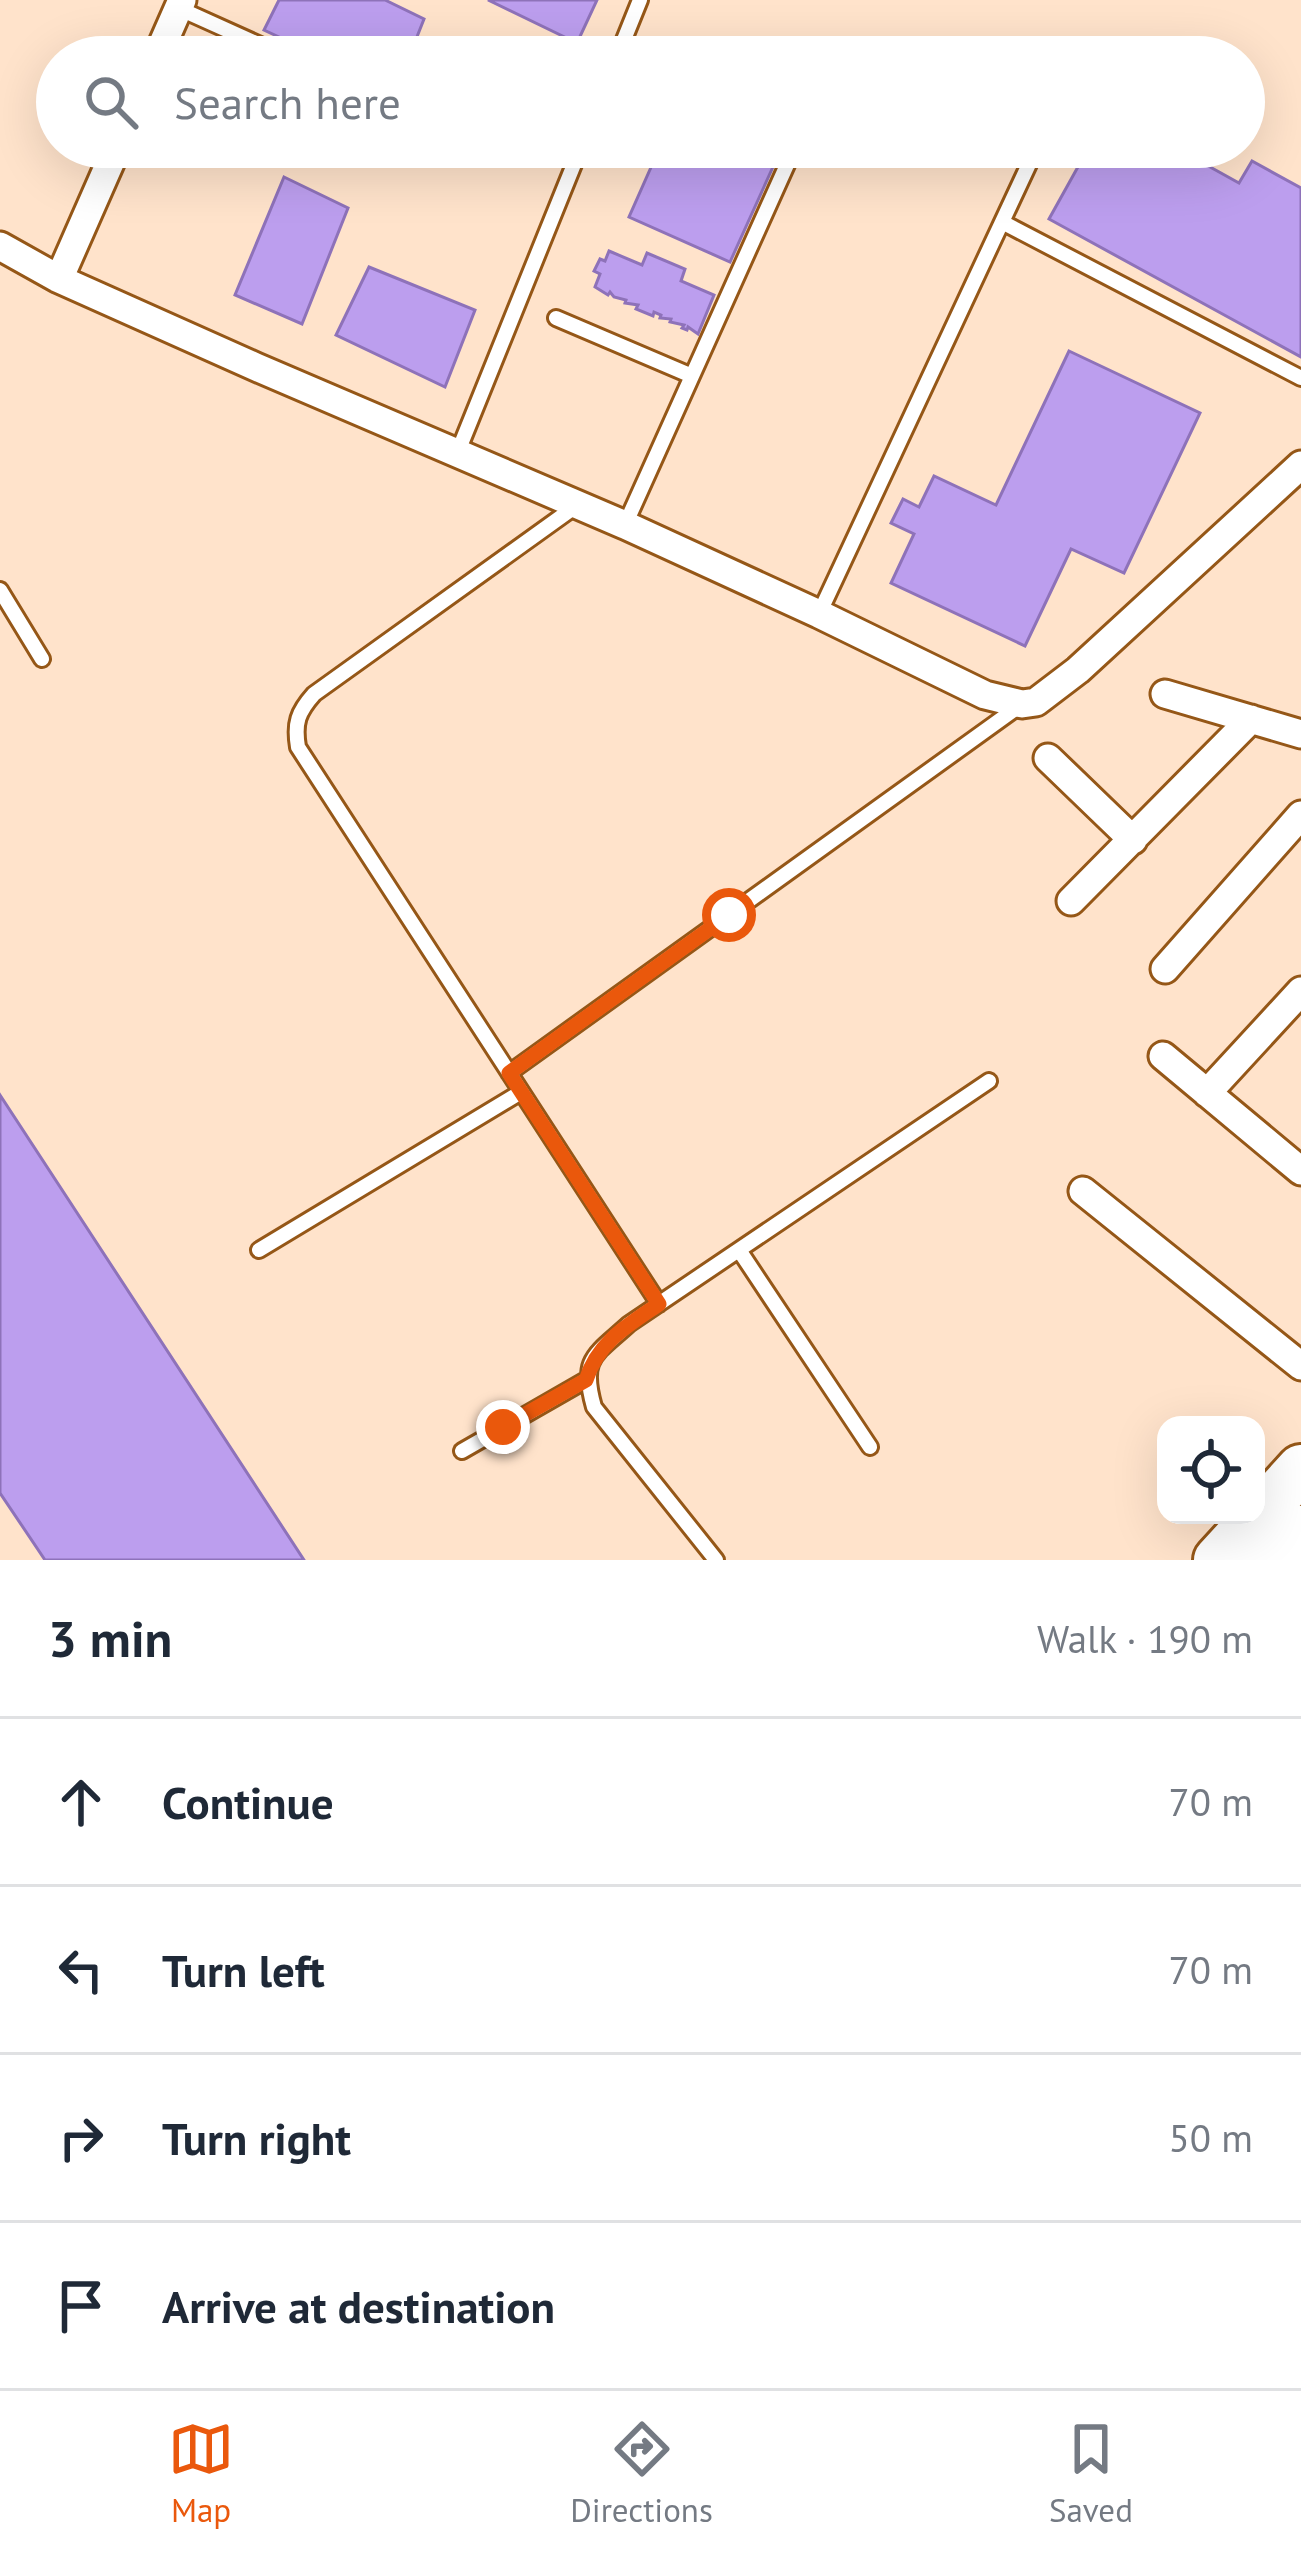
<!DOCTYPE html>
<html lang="en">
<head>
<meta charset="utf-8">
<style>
  :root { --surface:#fff; --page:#f2f2f3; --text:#1f2937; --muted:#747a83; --line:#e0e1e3; --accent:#ea580c }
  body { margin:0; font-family:"PT Sans",sans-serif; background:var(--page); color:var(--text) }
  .controls { position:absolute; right:36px; bottom:36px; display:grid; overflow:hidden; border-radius:24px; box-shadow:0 12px 48px #0002 }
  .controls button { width:108px; height:108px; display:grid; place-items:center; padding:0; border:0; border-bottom:3px solid var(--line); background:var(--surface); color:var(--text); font:60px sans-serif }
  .stop { position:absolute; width:36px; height:36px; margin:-27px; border:9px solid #ea580c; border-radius:50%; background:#fff }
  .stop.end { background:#ea580c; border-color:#fff; box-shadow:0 3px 12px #0008 }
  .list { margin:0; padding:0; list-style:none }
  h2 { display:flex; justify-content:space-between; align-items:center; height:156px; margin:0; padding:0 48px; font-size:51px }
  h2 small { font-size:39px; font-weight:400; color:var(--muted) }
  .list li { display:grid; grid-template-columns:78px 1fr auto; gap:36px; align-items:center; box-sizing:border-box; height:168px; padding:0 48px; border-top:3px solid var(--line) }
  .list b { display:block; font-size:45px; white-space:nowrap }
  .list em { font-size:39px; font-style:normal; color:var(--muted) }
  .icon { flex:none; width:66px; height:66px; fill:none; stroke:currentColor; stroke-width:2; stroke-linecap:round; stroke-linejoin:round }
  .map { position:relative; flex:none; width:1301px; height:1560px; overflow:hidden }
  .search { position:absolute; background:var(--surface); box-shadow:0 12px 48px #0002; left:36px; right:36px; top:36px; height:132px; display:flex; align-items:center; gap:30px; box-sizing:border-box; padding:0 42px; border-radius:66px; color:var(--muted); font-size:45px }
  .sheet { height:828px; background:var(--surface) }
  nav { display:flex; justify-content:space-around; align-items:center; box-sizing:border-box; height:168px; border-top:3px solid var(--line); background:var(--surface); font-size:33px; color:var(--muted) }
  nav a { display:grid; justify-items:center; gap:6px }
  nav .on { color:var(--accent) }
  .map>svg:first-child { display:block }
</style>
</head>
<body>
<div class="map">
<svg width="1301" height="1560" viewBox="0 0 1301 1560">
  <rect width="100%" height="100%" fill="#ffe3cb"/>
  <path fill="#bc9eee" stroke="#8e72b9" stroke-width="3" d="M279 0H385L424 19 409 57H322L264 30Z
    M488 0H597L577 43Z
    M660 147H782L730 262 629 217Z
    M1089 147H1174L1239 183 1252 161 1301 188V357L1049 219Z
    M284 177 348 208 302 324 235 295Z
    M609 251 642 265 647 253 685 269 681 281 714 295 698 334 688 327 687 330 682 328 684 325 670 322 671 319 660 318 661 315 654 312 653 316 636 309 638 305 625 303 626 300 614 297 610 292 608 295 595 287 600 274 594 271 600 259 605 261Z
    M369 267 475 310 445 387 336 335Z
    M1069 351 1200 413 1124 573 1071 549 1025 646 891 583 914 534 891 523 903 499 919 507 934 476 996 505Z
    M0 1095 304 1560H45L0 1493Z"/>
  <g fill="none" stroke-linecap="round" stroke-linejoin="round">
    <defs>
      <path id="lane" d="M178 8 287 57
        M617 57 640 0
        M1002 222 1301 378
        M556 318 692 376
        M457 454 581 147
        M576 506 314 694C298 712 294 723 298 747L659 1304
        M625 525 795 147
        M0 590 42 659
        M819 614 1037 147
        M509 1073 1018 707
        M259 1250 521 1092
        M739 1250 870 1447
        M462 1451 586 1380
        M716 1560 594 1407C580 1358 595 1355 629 1324L989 1081"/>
      <path id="street" d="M157 57 182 0
        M0 246 59 279 256 367 625 525 819 614 985 695 1022 704 1036 702 1078 670 1301 465
        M59 279 117 147
        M1165 694 1301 734
        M1048 758 1133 840
        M1071 901 1251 719
        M1165 969 1301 815
        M1163 1056 1301 1171
        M1207 1093 1301 991
        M1083 1191 1301 1366"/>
      <path id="highway" d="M1218 1560 1301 1469
        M1274 1560 1301 1530"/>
    </defs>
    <use href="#lane" stroke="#955717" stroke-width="20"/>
    <use href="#street" stroke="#955717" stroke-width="33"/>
    <use href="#highway" stroke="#955717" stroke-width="54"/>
    <use href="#lane" stroke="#fff" stroke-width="14"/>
    <use href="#street" stroke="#fff" stroke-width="27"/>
    <use href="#highway" stroke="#fff" stroke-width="48"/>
  </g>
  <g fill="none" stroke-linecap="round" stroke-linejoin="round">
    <path stroke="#ea580c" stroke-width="15" d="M503 1427 586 1380C598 1342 627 1326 659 1304L509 1073 729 915"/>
  </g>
</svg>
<div class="controls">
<button><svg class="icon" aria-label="locate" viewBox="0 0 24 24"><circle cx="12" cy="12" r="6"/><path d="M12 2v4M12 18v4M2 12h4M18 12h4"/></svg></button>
</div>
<div class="stop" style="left:729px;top:915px"></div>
<div class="stop end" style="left:503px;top:1427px"></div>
<div class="search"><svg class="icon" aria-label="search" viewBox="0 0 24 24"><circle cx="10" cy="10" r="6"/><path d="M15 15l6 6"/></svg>Search here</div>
</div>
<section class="sheet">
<h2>3 min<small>Walk · 190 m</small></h2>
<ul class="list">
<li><svg class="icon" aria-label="ahead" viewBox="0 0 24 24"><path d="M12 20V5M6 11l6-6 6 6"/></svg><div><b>Continue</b></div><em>70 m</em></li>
<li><svg class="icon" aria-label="left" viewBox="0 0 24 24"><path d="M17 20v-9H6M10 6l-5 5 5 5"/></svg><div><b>Turn left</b></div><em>70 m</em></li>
<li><svg class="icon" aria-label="right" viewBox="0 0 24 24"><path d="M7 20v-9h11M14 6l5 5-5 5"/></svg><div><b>Turn right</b></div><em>50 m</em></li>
<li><svg class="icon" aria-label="arrive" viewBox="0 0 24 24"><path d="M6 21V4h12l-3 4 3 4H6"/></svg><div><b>Arrive at destination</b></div></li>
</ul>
</section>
<nav>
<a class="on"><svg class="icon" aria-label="map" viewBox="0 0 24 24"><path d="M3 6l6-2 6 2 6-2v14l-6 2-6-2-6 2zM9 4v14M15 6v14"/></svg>Map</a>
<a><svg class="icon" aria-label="directions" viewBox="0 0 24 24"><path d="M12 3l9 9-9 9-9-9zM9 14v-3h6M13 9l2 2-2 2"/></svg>Directions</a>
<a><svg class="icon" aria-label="saved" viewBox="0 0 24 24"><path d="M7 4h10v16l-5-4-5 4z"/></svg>Saved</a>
</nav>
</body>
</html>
